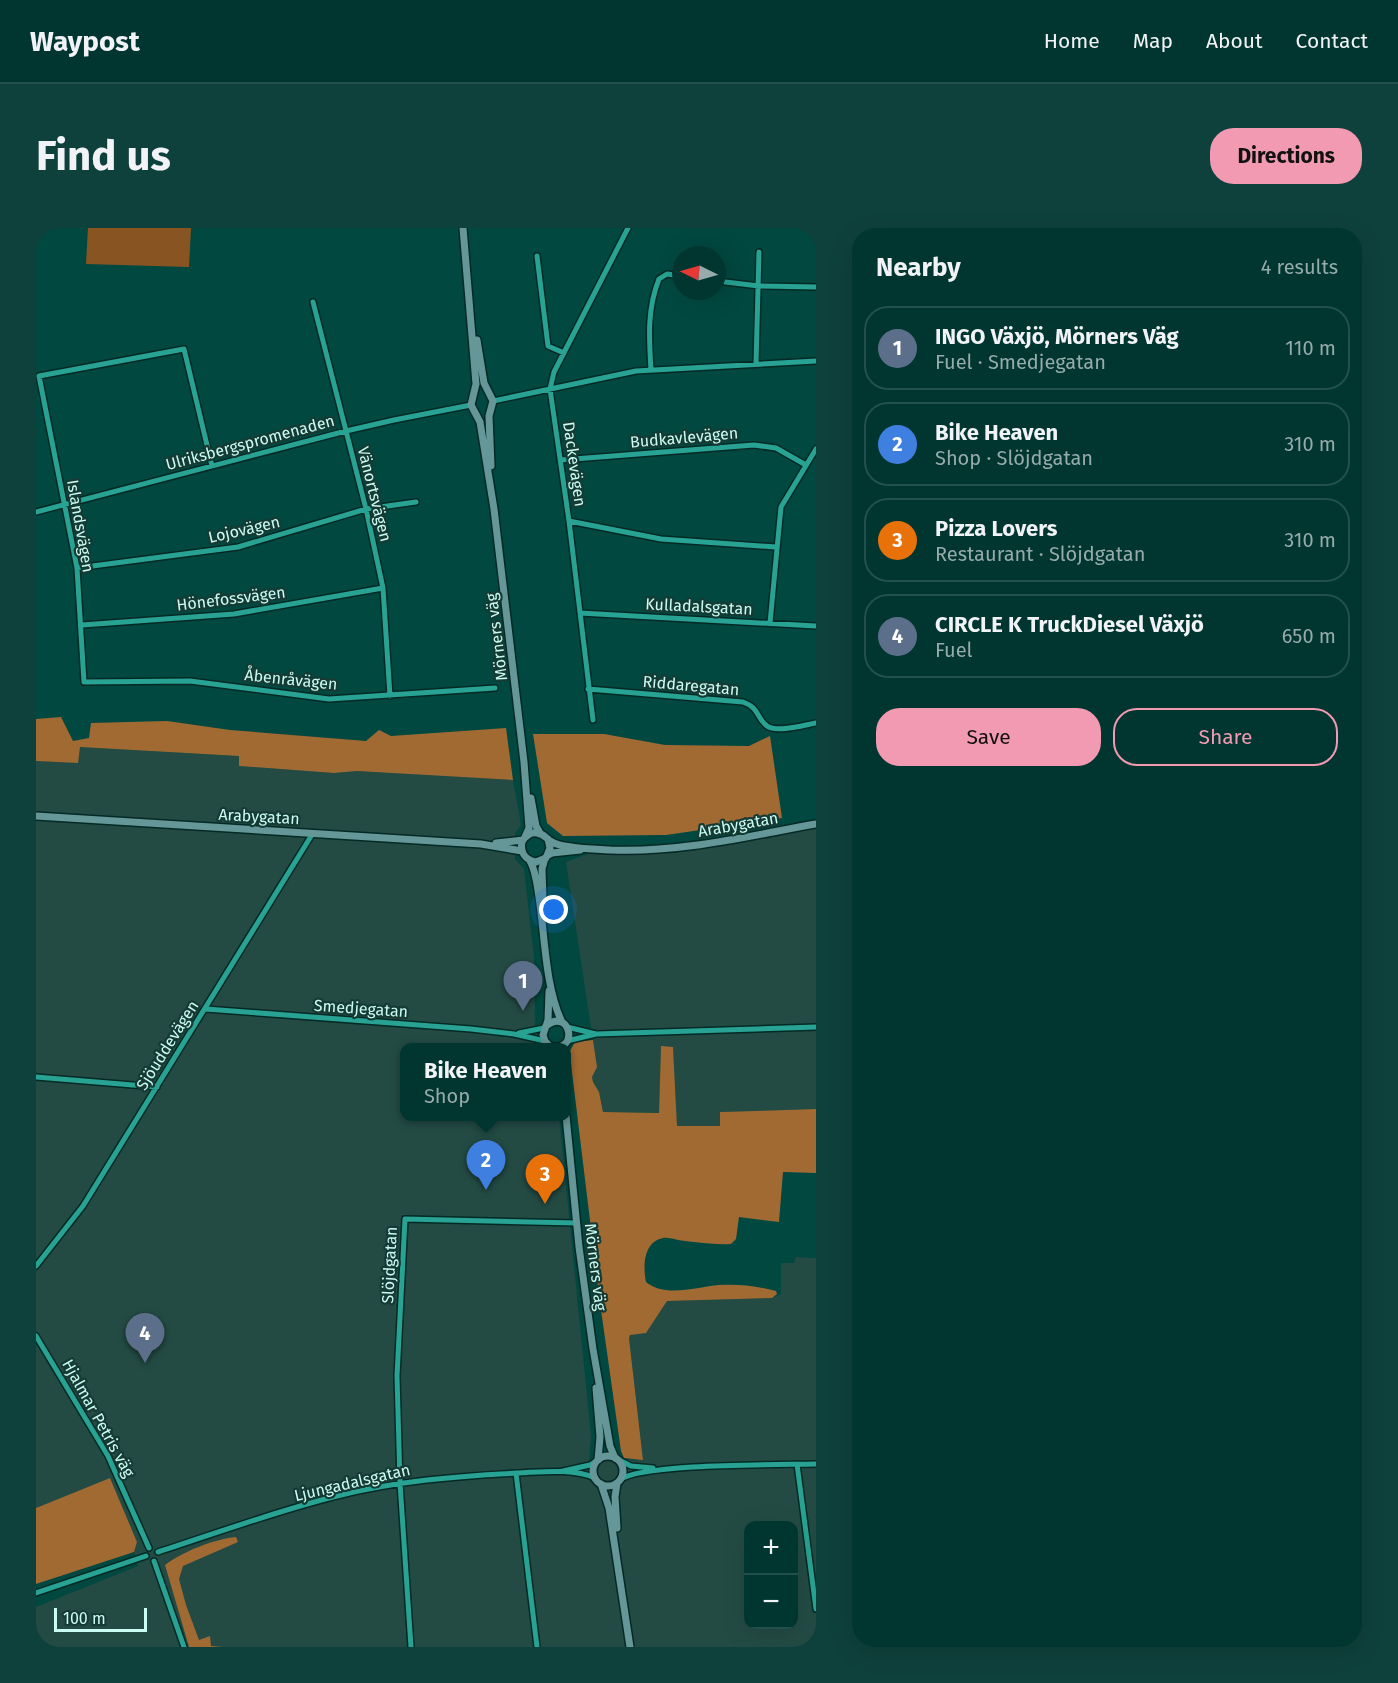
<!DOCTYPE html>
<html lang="en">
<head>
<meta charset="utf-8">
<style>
  :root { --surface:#013630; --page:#0f413c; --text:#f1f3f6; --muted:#96abab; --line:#23504c; --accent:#f19ab1 }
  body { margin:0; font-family:"Fira Sans",sans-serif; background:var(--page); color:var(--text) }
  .controls { position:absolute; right:18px; bottom:18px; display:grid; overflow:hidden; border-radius:12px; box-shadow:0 6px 24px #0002 }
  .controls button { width:54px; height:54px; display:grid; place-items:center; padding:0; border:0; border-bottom:2px solid var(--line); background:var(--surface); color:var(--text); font:30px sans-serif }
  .compass { position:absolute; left:636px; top:18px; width:54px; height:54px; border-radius:50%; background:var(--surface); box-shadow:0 6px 24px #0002; rotate:275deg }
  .scale { position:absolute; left:18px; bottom:15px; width:93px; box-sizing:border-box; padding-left:6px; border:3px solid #c9fcf2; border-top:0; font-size:16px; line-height:21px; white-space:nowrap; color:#c9fcf2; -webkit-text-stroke:4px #163a34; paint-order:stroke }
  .you { position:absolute; left:518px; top:682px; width:21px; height:21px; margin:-15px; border:4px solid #fff; border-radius:50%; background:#1a73e8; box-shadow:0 0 0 9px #1a73e833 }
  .badge { display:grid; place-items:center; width:39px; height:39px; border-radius:50%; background:var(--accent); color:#fff; font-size:20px; font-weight:700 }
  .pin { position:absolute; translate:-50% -50px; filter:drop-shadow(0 2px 3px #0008) }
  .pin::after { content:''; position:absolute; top:32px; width:21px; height:18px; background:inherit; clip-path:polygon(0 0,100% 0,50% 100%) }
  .popup { position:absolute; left:364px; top:815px; width:171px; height:78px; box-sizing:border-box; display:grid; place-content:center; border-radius:12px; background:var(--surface); filter:drop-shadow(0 2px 4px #0005); font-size:20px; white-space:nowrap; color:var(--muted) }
  .popup b { font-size:22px; color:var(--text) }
  .popup::after { content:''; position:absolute; left:50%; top:100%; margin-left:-12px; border:12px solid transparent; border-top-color:var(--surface) }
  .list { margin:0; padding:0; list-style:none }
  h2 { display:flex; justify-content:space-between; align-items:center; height:78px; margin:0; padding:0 24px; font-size:26px }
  h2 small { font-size:20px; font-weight:400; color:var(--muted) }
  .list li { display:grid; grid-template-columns:39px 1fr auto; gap:18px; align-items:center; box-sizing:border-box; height:84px; margin:0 12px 12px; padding:0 12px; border:2px solid var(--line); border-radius:24px }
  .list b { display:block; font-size:22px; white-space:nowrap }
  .list p { margin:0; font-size:20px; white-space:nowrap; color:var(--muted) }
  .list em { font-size:20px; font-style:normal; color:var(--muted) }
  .actions { display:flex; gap:12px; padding:18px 24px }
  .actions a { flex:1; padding:14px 0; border:2px solid var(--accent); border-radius:24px; text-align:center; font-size:21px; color:var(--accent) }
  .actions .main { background:var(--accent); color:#111 }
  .map { position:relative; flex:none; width:780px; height:1419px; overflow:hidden; border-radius:24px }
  header { display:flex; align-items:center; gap:36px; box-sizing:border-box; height:84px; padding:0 30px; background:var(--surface); border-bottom:2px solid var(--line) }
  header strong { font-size:28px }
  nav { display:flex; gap:33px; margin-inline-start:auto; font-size:21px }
  .intro { display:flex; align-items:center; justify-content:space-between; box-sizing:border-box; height:144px; padding:0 36px }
  h1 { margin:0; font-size:42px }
  .button { padding:15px 27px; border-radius:24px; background:var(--accent); color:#111; font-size:21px; font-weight:700 }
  main { display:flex; gap:36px; padding:0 36px }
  aside { flex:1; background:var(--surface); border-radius:24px; box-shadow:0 6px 24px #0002 }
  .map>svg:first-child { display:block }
</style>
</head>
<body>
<header>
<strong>Waypost</strong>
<nav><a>Home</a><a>Map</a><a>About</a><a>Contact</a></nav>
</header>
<div class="intro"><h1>Find us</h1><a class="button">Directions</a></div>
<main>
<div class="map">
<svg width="780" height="1419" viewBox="0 0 780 1419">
  <rect width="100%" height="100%" fill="#014840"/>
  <path fill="#234b44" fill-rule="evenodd" d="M43 519 203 528 204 538 298 545 321 543 477 552 485 597 479 605V631L488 641 498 730 499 797 505 819 369 820V888L523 889 555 1208 553 1233 607 1231 593 1109 595 1106 610 1105 631 1073 736 1070 745 1066V1035H758L760 1029 780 1030V1419H5L0 1403V1379L102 1338 98 1324 101 1314 74 1250 0 1280V533L41 535ZM712 1298H758V1396H712Z
    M780 600V881L684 884V898L641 899 637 819H625L623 885 567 884 563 864 557 854 556 849 561 839 530 634 552 626 597 627 663 620Z"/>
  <path fill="#852" d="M52 0H155L153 39 50 36Z"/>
  <path fill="#a26a33" d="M25 489 37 513 53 510 55 495 131 493 194 502 330 513 343 502 355 508 470 500 477 552 321 543 298 545 203 538V528L44 519 42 535 0 533V491Z
    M497 506H568L629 517 713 518 734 508 746 590 630 607 527 608 511 595Z
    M557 812 561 839 556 849 557 854 563 864 567 884 623 885 625 818 637 819 641 898H684V884L780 881V945L747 944 743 994 703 989 700 1011 695 1016C677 1017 659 1014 642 1012 638 1011 631 1009 627 1010 607 1014 607 1039 610 1054 629 1070 661 1059 683 1057 703 1056 721 1058 740 1063L741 1066 736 1070 631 1073 610 1105 594 1107 593 1110 607 1232 588 1230 585 1223 564 1075 536 844 534 823 539 814Z
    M74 1250 101 1314 98 1324 0 1356V1280Z
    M200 1309 202 1314 147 1338 143 1351 150 1377 163 1412 174 1408 175 1418 186 1419H153L129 1337C146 1324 178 1311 200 1309Z"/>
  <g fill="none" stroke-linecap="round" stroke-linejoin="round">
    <defs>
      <path id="street" d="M501 28 512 118 528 125
        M681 53 723 58 780 59
        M277 74 330 281 347 360 354 468
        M720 136 723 24
        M615 142C613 110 611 81 623 51L631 46 645 48
        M457 173 600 143 780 133
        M525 232 718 217 740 220 770 237
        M176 238 148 121 3 148 41 340 48 454 154 453 293 471 459 460
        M0 284 310 203 358 192 435 177
        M533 293 625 311 740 319
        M41 340 202 319 330 281 380 274
        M544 385 780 398
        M734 395 745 279 780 221
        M46 397 198 386 347 360
        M552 461 707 474C724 480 720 490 731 498 741 505 768 497 780 495
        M557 492 533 293 514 161 518 144 592 0
        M170 781 435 801 478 806 509 813
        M531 799 560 806
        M483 805 508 800
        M531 813 560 806 780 799
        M0 849 121 859
        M0 1038 47 978 277 605
        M0 1108 72 1228 113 1320
        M581 1231 595 1238 617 1240
        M761 1236 780 1381
        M527 1243 554 1237 561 1233
        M480 1245 501 1419
        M583 1252C607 1235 744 1237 780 1236
        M122 1324C181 1305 240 1283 301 1268 360 1253 421 1248 482 1245 506 1244 536 1240 559 1250
        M118 1333 148 1419
        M0 1365 110 1328
        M375 1419 364 1255 361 1148 369 991 541 995"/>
      <path id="secondary" d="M427 0 440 156 435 177 444 194 458 281 488 534 493 600 489 609
        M441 112 448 155 457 173 453 188 455 238
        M495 570 500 598 504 605
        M0 588 445 616 486 623
        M512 611 514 620 510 630 500 634C489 632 484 624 486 613 490 608 494 604 501 605 509 606 510 611 516 614 528 621 561 621 575 622 644 625 712 608 780 596
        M460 615 487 612
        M512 627 516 625 544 622
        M494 633C500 643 501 657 503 669 509 708 509 759 526 794
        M507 672 506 641 509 630
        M513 763 512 792 507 807 509 813 515 820
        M510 798C535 778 544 827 513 818
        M530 888 543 1019 557 1121 574 1218 579 1230
        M560 1160 564 1209 562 1232
        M557 1243a15 15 0 1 1 30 0a15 15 0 1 1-30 0Z
        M565 1256 573 1280 594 1419
        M581 1300 579 1269 581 1255"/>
    </defs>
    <use href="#street" stroke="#052a25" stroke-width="8"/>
    <use href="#secondary" stroke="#052a25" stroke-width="10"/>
    <use href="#street" stroke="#27a293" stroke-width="5"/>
    <use href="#secondary" stroke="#659798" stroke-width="7"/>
  </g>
  <g text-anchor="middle" stroke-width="4.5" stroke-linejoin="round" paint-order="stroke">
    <g font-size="16" fill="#c9fcf2" stroke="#163a34">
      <text transform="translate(648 209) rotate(-5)" y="6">Budkavlevägen</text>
      <text transform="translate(214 214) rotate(-15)" y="6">Ulriksbergspromenaden</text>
      <text transform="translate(539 236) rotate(82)" y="6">Dackevägen</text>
      <text transform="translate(339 266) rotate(76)" y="6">Vänortsvägen</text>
      <text transform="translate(45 298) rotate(80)" y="6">Islandsvägen</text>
      <text transform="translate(208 301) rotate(-13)" y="6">Lojovägen</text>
      <text transform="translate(195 370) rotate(-7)" y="6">Hönefossvägen</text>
      <text transform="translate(663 378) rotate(3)" y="6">Kulladalsgatan</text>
      <text transform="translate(460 409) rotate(-97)" y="6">Mörners väg</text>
      <text transform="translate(255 451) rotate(6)" y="6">Åbenråvägen</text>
      <text transform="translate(655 457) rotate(5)" y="6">Riddaregatan</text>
      <text transform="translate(223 588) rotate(3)" y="6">Arabygatan</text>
      <text transform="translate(702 596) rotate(-10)" y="6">Arabygatan</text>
      <text transform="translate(325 780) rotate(4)" y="6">Smedjegatan</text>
      <text transform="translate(131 817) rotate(-58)" y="6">Sjöuddevägen</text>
      <text transform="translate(353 1037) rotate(-87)" y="6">Slöjdgatan</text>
      <text transform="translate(560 1039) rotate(83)" y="6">Mörners väg</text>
      <text transform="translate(63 1190) rotate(61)" y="6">Hjalmar Petris väg</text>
      <text transform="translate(316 1254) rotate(-13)" y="6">Ljungadalsgatan</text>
    </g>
  </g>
</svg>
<div class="controls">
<button>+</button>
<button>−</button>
</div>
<svg class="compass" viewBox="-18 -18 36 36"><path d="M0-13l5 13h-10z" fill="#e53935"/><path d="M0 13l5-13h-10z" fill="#96abab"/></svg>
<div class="scale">100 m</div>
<div class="you"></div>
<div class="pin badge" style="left:487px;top:783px;background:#5c6f8a">1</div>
<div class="pin badge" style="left:450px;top:962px;background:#3f7fe0">2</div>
<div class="popup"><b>Bike Heaven</b>Shop</div>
<div class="pin badge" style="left:509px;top:976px;background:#e8710a">3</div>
<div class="pin badge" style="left:109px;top:1135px;background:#5c6f8a">4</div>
</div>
<aside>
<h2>Nearby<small>4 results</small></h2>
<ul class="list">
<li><span class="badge" style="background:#5c6f8a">1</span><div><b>INGO Växjö, Mörners Väg</b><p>Fuel · Smedjegatan</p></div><em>110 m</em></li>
<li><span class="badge" style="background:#3f7fe0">2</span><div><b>Bike Heaven</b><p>Shop · Slöjdgatan</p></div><em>310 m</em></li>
<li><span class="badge" style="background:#e8710a">3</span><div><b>Pizza Lovers</b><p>Restaurant · Slöjdgatan</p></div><em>310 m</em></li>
<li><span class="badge" style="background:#5c6f8a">4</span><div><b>CIRCLE K TruckDiesel Växjö</b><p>Fuel</p></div><em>650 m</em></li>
</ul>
<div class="actions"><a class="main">Save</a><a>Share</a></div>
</aside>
</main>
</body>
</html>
